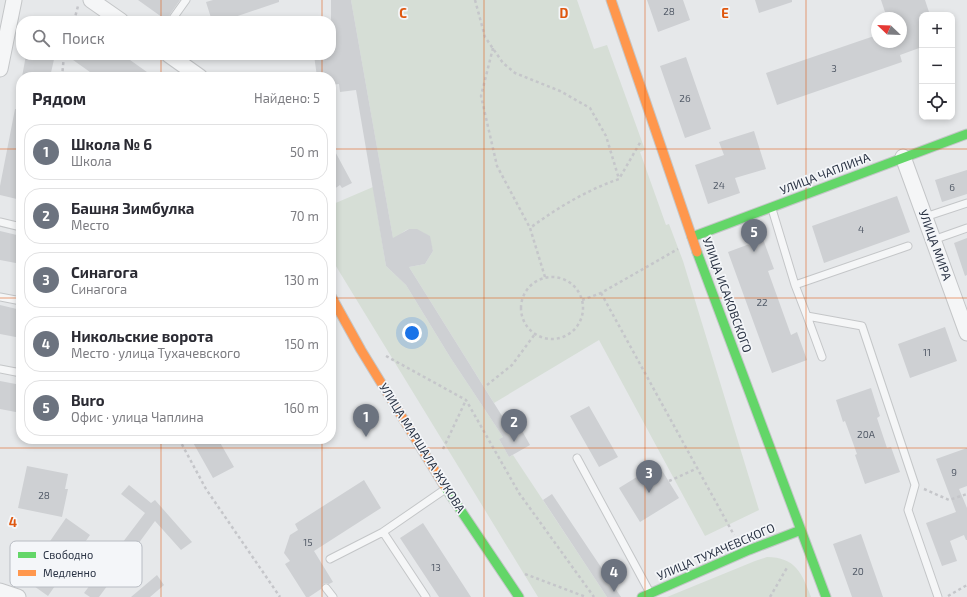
<!DOCTYPE html>
<html lang="ru">
<head>
<meta charset="utf-8">
<style>
  :root { --surface:#fff; --page:#f7f7f7; --text:#2b2b33; --muted:#7c7c81; --line:#e1e1e2; --accent:#6c737f }
  body { margin:0; font-family:"Exo 2",sans-serif; background:var(--page); color:var(--text) }
  .controls { position:absolute; right:12px; top:12px; display:grid; overflow:hidden; border-radius:8px; box-shadow:0 2px 6px #0003 }
  .controls button { width:36px; height:36px; display:grid; place-items:center; padding:0; border:0; border-bottom:1px solid var(--line); background:var(--surface); color:var(--text); font:20px sans-serif }
  .compass { position:absolute; left:871px; top:12px; width:36px; height:36px; border-radius:50%; background:var(--surface); box-shadow:0 2px 6px #0003; rotate:293deg }
  .you { position:absolute; left:412px; top:333px; width:14px; height:14px; margin:-10px; border:3px solid #fff; border-radius:50%; background:#1a73e8; box-shadow:0 0 0 6px #1a73e833 }
  .badge { display:grid; place-items:center; width:26px; height:26px; border-radius:50%; background:var(--accent); color:#fff; font-size:13px; font-weight:700 }
  .pin { position:absolute; translate:-50% -33px; filter:drop-shadow(0 1px 2px #0008) }
  .pin::after { content:''; position:absolute; top:21px; width:14px; height:12px; background:inherit; clip-path:polygon(0 0,100% 0,50% 100%) }
  .list { margin:0; padding:0; list-style:none }
  h2 { display:flex; justify-content:space-between; align-items:center; height:52px; margin:0; padding:0 16px; font-size:17px }
  h2 small { font-size:13px; font-weight:400; color:var(--muted) }
  .list li { display:grid; grid-template-columns:26px 1fr auto; gap:12px; align-items:center; box-sizing:border-box; height:56px; margin:0 8px 8px; padding:0 8px; border:1px solid var(--line); border-radius:16px }
  .list b { display:block; font-size:15px; white-space:nowrap }
  .list p { margin:0; font-size:13px; white-space:nowrap; color:var(--muted) }
  .list em { font-size:13px; font-style:normal; color:var(--muted) }
  .icon { flex:none; width:22px; height:22px; fill:none; stroke:currentColor; stroke-width:2; stroke-linecap:round; stroke-linejoin:round }
  .map { position:relative; flex:none; width:967px; height:597px; overflow:hidden }
  .search { position:absolute; background:var(--surface); box-shadow:0 2px 6px #0003; left:16px; top:16px; width:320px; height:44px; display:flex; align-items:center; gap:10px; box-sizing:border-box; padding:0 14px; border-radius:16px; color:var(--muted); font-size:15px }
  .panel { position:absolute; background:var(--surface); box-shadow:0 2px 6px #0003; left:16px; top:72px; width:320px; height:372px; border-radius:16px }
  .map>svg:first-child { display:block }
</style>
</head>
<body>
<div class="map">
<svg width="967" height="597" viewBox="0 0 967 597">
  <rect width="100%" height="100%" fill="#e6e8ea"/>
  <path fill="#d6ded6" d="M351 0H577L594 49 607 45 645 150 640 152 666 225 669 224 683 261 759 510 705 536 599 340 494 403 409 267 425 264 433 251 429 236C412 226 405 225 394 244Z
    M373 187 386 266 406 285 450 357 503 437 499 439 509 457 513 455 607 597H538L331 258V205Z
    M767 557C795 557 802 573 811 597H667L755 561Z"/>
  <path fill="#ced0d3" d="M138 0H180L166 20Z
    M213 0H279V2L223 21H212L206 2Z
    M331 0H351L393 238 409 229H417L430 236 433 251 425 264 409 267 512 432 520 427 530 445 509 457 499 439 503 437 450 357 406 285 386 266 356 90 340 92 339 84 331 85V77H317L314 55H331Z
    M647 0H683L690 20 658 32Z
    M755 0H792V2L759 13Z
    M881 0H925L930 15H922V47L900 55 902 62 777 105 766 73 877 35V42H901V18H887Z
    M26 55H55L50 77H22Z
    M66 55H123L154 77H97Z
    M686 57 711 129 685 138 660 66Z
    M15 109H21V200L0 195V186Z
    M754 131 766 169 735 178 740 193 708 204 695 165 724 155 719 142Z
    M331 144 352 183 342 188 340 185 331 191Z
    M967 170V194L942 202 935 180Z
    M897 196 910 232 824 263 812 226Z
    M0 231 21 236V264L0 260Z
    M967 238V275L965 276 954 243Z
    M763 239 774 269 768 271 791 335 797 332 807 360 772 373 728 252Z
    M0 305 21 310V338L0 334Z
    M945 327 957 361 910 378 898 344Z
    M0 381 21 385V413L0 409Z
    M871 388 880 416 877 418 887 448 891 447 900 472 865 484 855 455 857 454 845 421 843 422 836 400Z
    M589 406 618 457 599 467 570 416Z
    M191 439H218L234 467 213 478Z
    M967 448V486L959 489 967 508V540H966L964 535 950 541 957 561 942 566 926 523 956 512 936 459Z
    M658 464 679 498 640 522 619 488Z
    M27 466 68 474 65 489H68L62 517 18 508Z
    M364 480 381 508 314 551 333 582 329 584 326 583 323 584 321 589 309 597H306L285 564 290 561 284 553 290 535 298 530 295 524Z
    M129 485 151 503 155 500 192 542 181 550 155 521 99 597H90L84 593 145 513 121 494Z
    M552 494 621 597H607L543 500Z
    M66 518 90 535 48 596 24 579Z
    M423 523 471 597H439L400 538Z
    M861 534 883 597H852L833 544Z
    M157 575 164 585 150 597H131Z"/>
  <g fill="none" stroke-linecap="round" stroke-linejoin="round">
    <defs>
      <path id="lane" d="M171 21 186 0
        M772 209 795 285 807 316 862 326 915 485 908 510 938 597
        M925 217 967 203
        M0 222 21 227
        M933 240 967 228
        M795 285 908 246
        M0 297 21 301
        M807 316 822 357
        M0 369 21 373
        M577 458 649 591
        M330 559 383 532
        M326 588 333 597
        M426 597 383 532 444 490"/>
      <path id="street" d="M91 0 121 21
        M169 55 200 77
        M0 69 14 0
        M903 157 967 333
        M0 591 18 597"/>
      <path id="fast" d="M692 237 967 134
        M697 252 826 597
        M445 487 519 597
        M642 597 749 550 801 530"/>
      <path id="slow" d="M611 0 697 252
        M331 296 361 350 445 487"/>
    </defs>
    <use href="#lane" stroke="#c4c6c8" stroke-width="9"/>
    <use href="#street" stroke="#c4c6c8" stroke-width="17"/>
    <use href="#fast" stroke="#c4c6c8" stroke-width="11"/>
    <use href="#slow" stroke="#c4c6c8" stroke-width="11"/>
    <path stroke="#c5c6ca" stroke-width="2.5" stroke-dasharray="3 3" stroke-linecap="butt" d="M475 0 485 37 503 63 515 73 560 91 590 108 606 136 619 179
      M74 21 78 6
      M493 48 481 96 497 166 530 228
      M62 77 64 55
      M545 277 530 228C557 208 587 190 619 179L641 141
      M521 308a31 31 0 1 1 62 0a31 31 0 1 1-62 0Z
      M601 293 734 535
      M582 300 601 293 678 249
      M386 356 466 400 519 493 594 597
      M487 385 512 365 535 334
      M179 439 206 489 280 597
      M443 449 466 400
      M669 481 698 468
      M924 489 949 500 967 494
      M525 574 586 597
      M948 596 967 585
      M770 597 788 566"/>
    <use href="#lane" stroke="#f5f6f7" stroke-width="7"/>
    <use href="#street" stroke="#f5f6f7" stroke-width="15"/>
    <use href="#fast" stroke="#63d668" stroke-width="9"/>
    <use href="#slow" stroke="#ff974d" stroke-width="9"/>
  </g>
  <path fill="none" stroke="#df570f" stroke-width="1" stroke-opacity="0.55" d="M161 0V21M322 0V21M484 0V597M645 0V597M806 0V597M161 55V77M322 55V77M0 149H21M331 149H967M0 298H21M331 298H967M161 439V597M322 439V597M0 448H967"/>
  <g text-anchor="middle" stroke-width="3.5" stroke-linejoin="round" paint-order="stroke">
    <g font-size="10" fill="#545c69">
      <text x="669" y="15">28</text>
      <text x="834" y="72">3</text>
      <text x="685" y="102">26</text>
      <text x="719" y="189">24</text>
      <text x="952" y="191">6</text>
      <text x="861" y="233">4</text>
      <text x="762" y="306">22</text>
      <text x="927" y="356">11</text>
      <text x="866" y="438">20А</text>
      <text x="954" y="476">9</text>
      <text x="44" y="499">28</text>
      <text x="308" y="546">15</text>
      <text x="436" y="571">13</text>
      <text x="858" y="575">20</text>
    </g>
    <g font-size="12" fill="#2b3445" stroke="#f4f6f9">
      <text transform="translate(825 174) rotate(-21)" y="4">УЛИЦА ЧАПЛИНА</text>
      <text transform="translate(935 245) rotate(70)" y="4">УЛИЦА МИРА</text>
      <text transform="translate(727 295) rotate(70)" y="4">УЛИЦА ИСАКОВСКОГО</text>
      <text transform="translate(422 448) rotate(58)" y="4">УЛИЦА МАРШАЛА ЖУКОВА</text>
      <text transform="translate(716 552) rotate(-23)" y="4">УЛИЦА ТУХАЧЕВСКОГО</text>
    </g>
  </g>
  <rect x="10" y="541" width="132" height="46" rx="6" fill="#f4f6f9" stroke="#b8bcc3" stroke-width="1"/>
  <rect x="18" y="552" width="18" height="6" fill="#63d668"/>
  <rect x="18" y="570" width="18" height="6" fill="#ff974d"/>
  <g font-size="11" fill="#2b3445">
    <text x="43" y="559">Свободно</text>
    <text x="43" y="577">Медленно</text>
  </g>
  <g font-size="13" text-anchor="middle" font-weight="bold" fill="#df570f" stroke="#f4f6f9" stroke-width="3.5" stroke-linejoin="round" paint-order="stroke">
    <text x="403" y="18">C</text>
    <text x="564" y="18">D</text>
    <text x="725" y="18">E</text>
    <text x="13" y="527">4</text>
  </g>
</svg>
<div class="controls">
<button>+</button>
<button>−</button>
<button><svg class="icon" aria-label="locate" viewBox="0 0 24 24"><circle cx="12" cy="12" r="6"/><path d="M12 2v4M12 18v4M2 12h4M18 12h4"/></svg></button>
</div>
<svg class="compass" viewBox="-18 -18 36 36"><path d="M0-13l5 13h-10z" fill="#e53935"/><path d="M0 13l5-13h-10z" fill="#7c7c81"/></svg>
<div class="you"></div>
<div class="pin badge" style="left:366px;top:437px">1</div>
<div class="pin badge" style="left:514px;top:442px">2</div>
<div class="pin badge" style="left:649px;top:493px">3</div>
<div class="pin badge" style="left:614px;top:592px">4</div>
<div class="pin badge" style="left:754px;top:252px">5</div>
<div class="search"><svg class="icon" aria-label="search" viewBox="0 0 24 24"><circle cx="10" cy="10" r="6"/><path d="M15 15l6 6"/></svg>Поиск</div>
<section class="panel">
<h2>Рядом<small>Найдено: 5</small></h2>
<ul class="list">
<li><span class="badge">1</span><div><b>Школа № 6</b><p>Школа</p></div><em>50 m</em></li>
<li><span class="badge">2</span><div><b>Башня Зимбулка</b><p>Место</p></div><em>70 m</em></li>
<li><span class="badge">3</span><div><b>Синагога</b><p>Синагога</p></div><em>130 m</em></li>
<li><span class="badge">4</span><div><b>Никольские ворота</b><p>Место · улица Тухачевского</p></div><em>150 m</em></li>
<li><span class="badge">5</span><div><b>Buro</b><p>Офис · улица Чаплина</p></div><em>160 m</em></li>
</ul>
</section>
</div>
</body>
</html>
